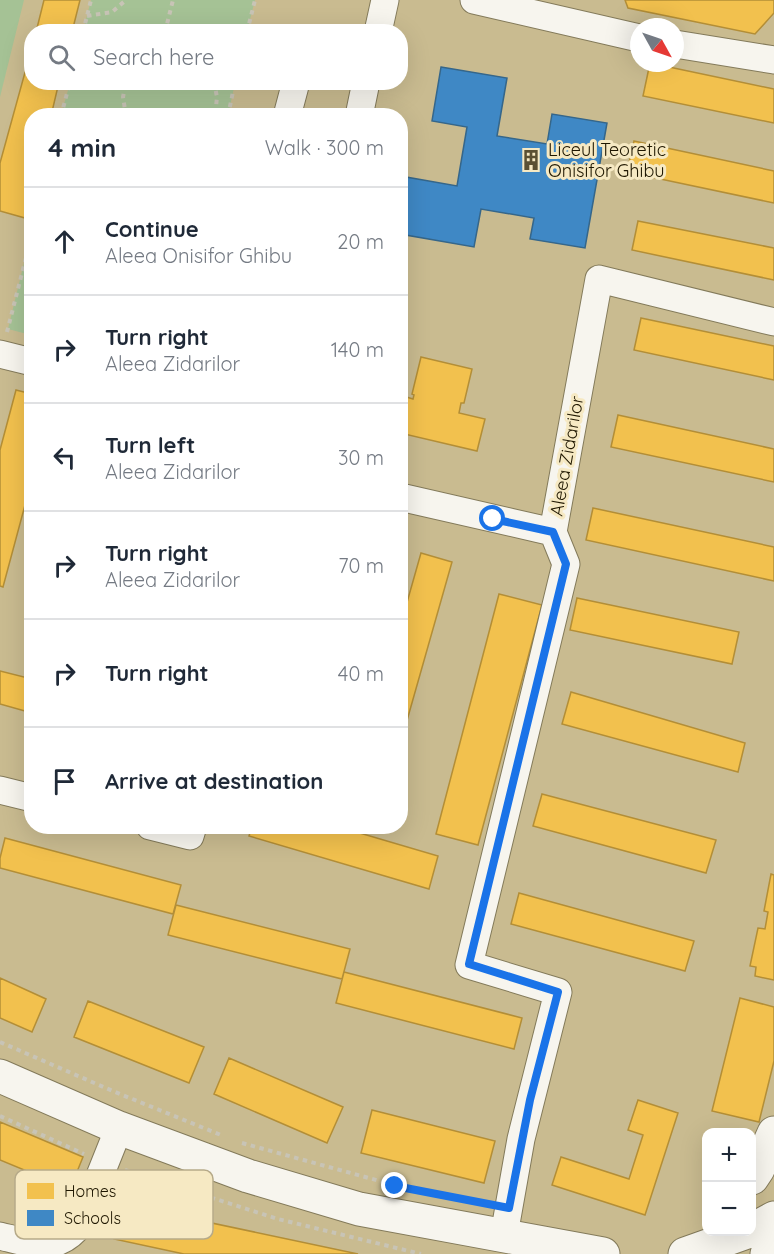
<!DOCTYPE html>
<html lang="en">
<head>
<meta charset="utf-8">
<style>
  :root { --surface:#fff; --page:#f6f6f7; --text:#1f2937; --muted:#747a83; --line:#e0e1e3 }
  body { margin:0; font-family:Quicksand,sans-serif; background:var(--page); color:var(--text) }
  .controls { position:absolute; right:18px; bottom:18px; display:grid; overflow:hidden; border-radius:12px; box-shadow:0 6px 24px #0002 }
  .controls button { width:54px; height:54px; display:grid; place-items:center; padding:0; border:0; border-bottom:2px solid var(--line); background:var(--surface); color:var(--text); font:30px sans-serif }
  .compass { position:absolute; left:630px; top:18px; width:54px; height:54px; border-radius:50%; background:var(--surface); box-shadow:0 6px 24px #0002; rotate:130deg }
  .stop { position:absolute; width:18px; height:18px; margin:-14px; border:4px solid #1a73e8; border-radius:50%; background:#fff }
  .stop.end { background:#1a73e8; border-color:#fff; box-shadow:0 2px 6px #0008 }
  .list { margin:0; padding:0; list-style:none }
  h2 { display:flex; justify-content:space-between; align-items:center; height:78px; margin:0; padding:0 24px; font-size:26px }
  h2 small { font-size:20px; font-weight:400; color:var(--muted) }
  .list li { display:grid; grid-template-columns:39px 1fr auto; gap:18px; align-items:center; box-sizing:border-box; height:108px; padding:0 24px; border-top:2px solid var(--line) }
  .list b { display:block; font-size:22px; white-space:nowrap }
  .list p { margin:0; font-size:20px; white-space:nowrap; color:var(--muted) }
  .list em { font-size:20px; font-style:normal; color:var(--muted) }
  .icon { flex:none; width:33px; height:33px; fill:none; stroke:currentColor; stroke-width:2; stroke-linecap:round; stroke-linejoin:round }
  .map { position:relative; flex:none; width:774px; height:1254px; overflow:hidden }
  .search { position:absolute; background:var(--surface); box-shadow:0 6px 24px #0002; left:24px; top:24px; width:384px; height:66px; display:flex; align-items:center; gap:15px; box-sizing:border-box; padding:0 21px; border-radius:24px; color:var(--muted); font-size:22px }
  .panel { position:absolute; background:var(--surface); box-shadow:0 6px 24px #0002; left:24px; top:108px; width:384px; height:726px; border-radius:24px }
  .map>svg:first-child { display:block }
</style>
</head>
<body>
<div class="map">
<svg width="774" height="1254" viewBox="0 0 774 1254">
  <rect width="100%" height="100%" fill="#c9bb90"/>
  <path fill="#a5c295" d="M0 0H24L0 97Z
    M91 0H255L247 31H83Z
    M70 83V82L235 83 228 115H61Z
    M31 234V335L8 329Z"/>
  <path fill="#f2c14e" stroke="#b38e37" stroke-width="1.5" d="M44 0H80L72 32H36Z
    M625 0H774V13L755 34 628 8Z
    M32 47V82H59L51 116H32V193L25 218 0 211V163Z
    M650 63 774 89V123L643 96Z
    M634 141 774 171V203L627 172Z
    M638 221 774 248V280L632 250Z
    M641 318 774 346V380L634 350Z
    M421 357 472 369 464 403H461L459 413 485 419 477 451 400 433V395L413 399 414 395 412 394Z
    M16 390 32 394V479L3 587 0 586V450Z
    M618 415 774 449V482L611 447Z
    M593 508 774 547V581L586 540Z
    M421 553 452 562 400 745V627Z
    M499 594 542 605 478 845 436 834Z
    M577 598 739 632 732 664 570 630Z
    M0 671 32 679V713L0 704Z
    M571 692 745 743 738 772 562 724Z
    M542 794 716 840 706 873 533 826Z
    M252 826H336L438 856 429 889 249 836Z
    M5 838 181 885 173 914 0 868V858Z
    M771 874 774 875V980L755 976 756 967 750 966 758 928 765 929 768 912 764 911Z
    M519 893 694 941 685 971 511 924Z
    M176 905 350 949 342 979 168 935Z
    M344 972 522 1018 514 1049 336 1003Z
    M0 978 46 999 32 1032 0 1018Z
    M740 998 774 1007V1061L759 1122 712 1111Z
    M88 1001 204 1047 189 1083 74 1037Z
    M229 1058 343 1107 327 1143 214 1094Z
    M638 1100 678 1113 645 1215 552 1185 561 1157 629 1179 643 1135 628 1130Z
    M372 1110 495 1141 484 1183 361 1153Z
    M0 1122 83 1157 70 1189 0 1160Z
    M122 1204 358 1254H184L114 1239Z"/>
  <path fill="#3f88c5" stroke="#35668a" stroke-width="1.5" d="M441 67 507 78 497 136 547 144 552 114 607 123 585 248 530 239 534 218 481 209 474 247 400 234V176L457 186 467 127 432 121Z"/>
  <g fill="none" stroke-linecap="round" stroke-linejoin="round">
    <defs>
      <path id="minor" d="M474 0 639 38
        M378 32 385 0
        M675 44 774 60
        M287 116 296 82
        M359 116 366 82
        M0 354 32 362
        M400 497 553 532
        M0 790 32 798
        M150 826 190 836 193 826
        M504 1235 521 1139 558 992 469 965 566 564 553 532 599 279 774 322
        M0 1236C33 1244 58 1254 81 1223L119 1128"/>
      <path id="major" d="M0 1076 119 1128 248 1176 359 1209 603 1254
        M752 1178 758 1169 774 1133
        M752 1230 774 1218
        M685 1254 747 1232
        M767 1254 774 1252"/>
    </defs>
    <use href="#minor" stroke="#837a5a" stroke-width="29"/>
    <use href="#major" stroke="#837a5a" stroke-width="35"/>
    <path stroke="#c8c4b6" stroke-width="4" stroke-dasharray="4.5 4.5" stroke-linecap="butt" d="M87 16 112 12 126 0
      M83 32 91 0
      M165 32 173 0
      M247 32 255 0
      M214 82 217 97 215 116
      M61 116 70 82
      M126 116 123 97 126 82
      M228 116 235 82
      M7 332 32 234
      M0 1042 115 1092 221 1135
      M0 1116 84 1154
      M242 1143 405 1188
      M125 1170 278 1219 421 1254"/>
    <use href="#minor" stroke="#f7f5ee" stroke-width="27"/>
    <use href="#major" stroke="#f7f5ee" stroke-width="33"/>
  </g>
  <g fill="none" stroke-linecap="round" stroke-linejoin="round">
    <path stroke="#1a73e8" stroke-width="8" d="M395 1186 509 1208 530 1100 558 992 469 964 566 564 553 532 493 519"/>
  </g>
  <defs>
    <symbol id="building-bare" viewBox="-9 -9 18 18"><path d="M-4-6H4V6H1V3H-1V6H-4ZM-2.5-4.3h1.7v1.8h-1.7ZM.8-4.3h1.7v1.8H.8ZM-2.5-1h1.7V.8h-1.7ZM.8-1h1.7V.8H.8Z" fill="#5a5033" stroke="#f6e9c3" stroke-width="2.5" paint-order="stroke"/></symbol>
  </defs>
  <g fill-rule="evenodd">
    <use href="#building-bare" x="516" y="145" width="30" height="30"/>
  </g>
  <g text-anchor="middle" stroke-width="6" stroke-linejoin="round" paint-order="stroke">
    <g font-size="18" fill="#1f1701" stroke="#f6e9c3" text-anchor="start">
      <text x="548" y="156">Liceul Teoretic<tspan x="548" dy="21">Onisifor Ghibu</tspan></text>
    </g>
    <g font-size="18" fill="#1f1701" stroke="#f6e9c3">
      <text transform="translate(567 456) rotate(-80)" y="6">Aleea Zidarilor</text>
    </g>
  </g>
  <rect x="15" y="1170" width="198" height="69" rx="9" fill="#f6e9c3" stroke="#b6aa89" stroke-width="1.5"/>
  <rect x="27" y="1183" width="27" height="16" fill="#f2c14e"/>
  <rect x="27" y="1210" width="27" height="16" fill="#3f88c5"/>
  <g font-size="16" fill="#1f1701">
    <text x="64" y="1197">Homes</text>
    <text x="64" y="1224">Schools</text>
  </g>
</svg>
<div class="controls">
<button>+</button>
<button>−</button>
</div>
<svg class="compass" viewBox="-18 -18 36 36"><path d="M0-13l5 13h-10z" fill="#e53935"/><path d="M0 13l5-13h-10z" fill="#747a83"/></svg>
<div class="stop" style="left:493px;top:519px"></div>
<div class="stop end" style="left:395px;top:1186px"></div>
<div class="search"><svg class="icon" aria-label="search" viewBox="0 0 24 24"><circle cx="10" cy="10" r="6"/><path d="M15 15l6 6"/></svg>Search here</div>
<section class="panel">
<h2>4 min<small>Walk · 300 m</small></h2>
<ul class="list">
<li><svg class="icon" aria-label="ahead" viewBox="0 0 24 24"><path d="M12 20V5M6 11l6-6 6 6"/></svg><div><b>Continue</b><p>Aleea Onisifor Ghibu</p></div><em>20 m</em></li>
<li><svg class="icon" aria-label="right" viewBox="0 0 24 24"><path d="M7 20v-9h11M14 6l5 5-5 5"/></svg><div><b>Turn right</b><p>Aleea Zidarilor</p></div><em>140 m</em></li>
<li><svg class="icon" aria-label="left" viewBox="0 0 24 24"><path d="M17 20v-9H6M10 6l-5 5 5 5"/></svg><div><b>Turn left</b><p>Aleea Zidarilor</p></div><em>30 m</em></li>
<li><svg class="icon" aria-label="right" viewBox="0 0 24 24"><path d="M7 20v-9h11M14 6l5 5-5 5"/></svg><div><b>Turn right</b><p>Aleea Zidarilor</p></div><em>70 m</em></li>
<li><svg class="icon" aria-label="right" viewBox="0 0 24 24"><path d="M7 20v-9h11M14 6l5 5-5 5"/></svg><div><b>Turn right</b></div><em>40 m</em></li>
<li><svg class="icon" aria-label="arrive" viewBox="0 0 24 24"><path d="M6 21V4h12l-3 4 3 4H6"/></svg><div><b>Arrive at destination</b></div></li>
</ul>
</section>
</div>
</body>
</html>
